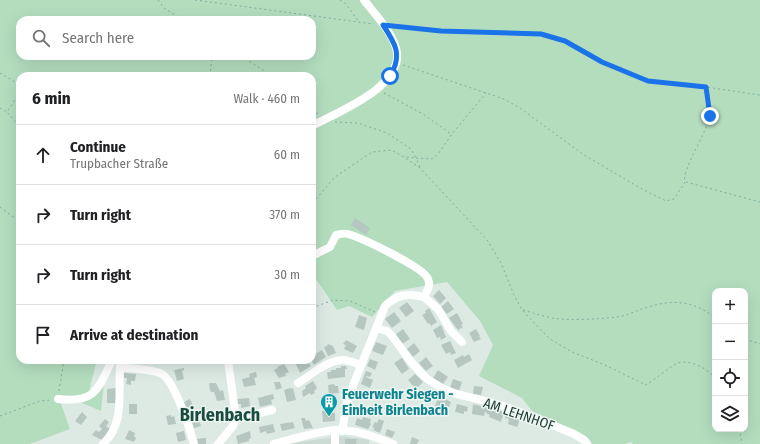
<!DOCTYPE html>
<html lang="en">
<head>
<meta charset="utf-8">
<style>
  :root { --surface:#fff; --page:#f6f6f6; --text:#202124; --muted:#757577; --line:#e0e0e0 }
  body { margin:0; font-family:"Fira Sans Condensed",sans-serif; background:var(--page); color:var(--text) }
  .controls { position:absolute; right:12px; bottom:12px; display:grid; overflow:hidden; border-radius:8px; box-shadow:0 4px 16px #0002 }
  .controls button { width:36px; height:36px; display:grid; place-items:center; padding:0; border:0; border-bottom:1px solid var(--line); background:var(--surface); color:var(--text); font:20px sans-serif }
  .stop { position:absolute; width:12px; height:12px; margin:-9px; border:3px solid #1a73e8; border-radius:50%; background:#fff }
  .stop.end { background:#1a73e8; border-color:#fff; box-shadow:0 1px 4px #0008 }
  .list { margin:0; padding:0; list-style:none }
  h2 { display:flex; justify-content:space-between; align-items:center; height:52px; margin:0; padding:0 16px; font-size:17px }
  h2 small { font-size:13px; font-weight:400; color:var(--muted) }
  .list li { display:grid; grid-template-columns:26px 1fr auto; gap:12px; align-items:center; box-sizing:border-box; height:60px; padding:0 16px; border-top:1px solid var(--line) }
  .list b { display:block; font-size:15px; white-space:nowrap }
  .list p { margin:0; font-size:13px; white-space:nowrap; color:var(--muted) }
  .list em { font-size:13px; font-style:normal; color:var(--muted) }
  .icon { flex:none; width:22px; height:22px; fill:none; stroke:currentColor; stroke-width:2; stroke-linecap:round; stroke-linejoin:round }
  .map { position:relative; flex:none; width:760px; height:444px; overflow:hidden }
  .search { position:absolute; background:var(--surface); box-shadow:0 4px 16px #0002; left:16px; top:16px; width:300px; height:44px; display:flex; align-items:center; gap:10px; box-sizing:border-box; padding:0 14px; border-radius:12px; color:var(--muted); font-size:15px }
  .panel { position:absolute; background:var(--surface); box-shadow:0 4px 16px #0002; left:16px; top:72px; width:300px; height:292px; border-radius:12px }
  .map>svg:first-child { display:block }
</style>
</head>
<body>
<div class="map">
<svg width="760" height="444" viewBox="0 0 760 444">
  <rect width="100%" height="100%" fill="#ddeae4"/>
  <path fill="#cbdad3" d="M341 436 369 440V444H287Z"/>
  <path fill="#b4ddbe" fill-rule="evenodd" d="M0 0H760V444H633L631 442 625 444H592L588 438 532 411 522 398 479 376 493 345 480 321 447 282 395 291 372 317 349 306 337 310 312 273V76H20V360H97L89 391 104 383 101 411 80 402 60 401 70 429 30 444H0ZM20 20H312V56H20ZM715 291H745V429H715Z"/>
  <path fill="#b5c7c0" d="M355 218 370 228 366 235 351 225Z
    M439 290 446 298 440 304 433 296Z
    M448 301 454 309 447 314 441 307Z
    M407 302 414 311 406 317 399 308Z
    M429 308 437 322 431 326 429 323 428 324 422 315 426 313 425 311Z
    M394 312 401 321 392 328 385 319Z
    M457 313 463 324 461 325 463 327 458 330 449 318Z
    M359 315 367 318 364 330 355 327Z
    M441 325 446 337 441 340 440 337 437 338 433 330Z
    M403 329 410 339 402 344 395 335Z
    M476 329 480 336H479L481 339 474 342 469 333Z
    M346 340 357 346 353 353 344 349 346 345 343 344Z
    M450 341 456 353 451 355 450 352 446 354 441 345Z
    M376 342 387 346 383 355 372 351Z
    M414 343 420 351 413 357 407 349Z
    M328 344 333 346 336 353 328 356 324 347 327 346Z
    M322 350 326 357 314 365 311 360 312 356Z
    M469 354 472 360 458 368 454 360 463 355 464 357Z
    M426 357 433 366 426 371 419 363Z
    M402 358 409 369 402 374 394 363Z
    M370 359 378 362 375 370 367 366Z
    M294 360H303L305 363 308 361 311 366 300 373Z
    M284 364 289 372 285 374 286 376 279 378 274 370 278 368 277 367Z
    M341 366H346L347 369H345V377L328 379 327 372H331V370H336V368H341Z
    M184 368V370L182 371 184 379 177 381 174 370Z
    M438 370 448 377 443 384 433 378Z
    M366 371 372 373 370 377 366 376V377L373 380 370 388 361 384Z
    M256 372 257 377 254 378 256 385 244 387 242 379 250 377 249 374Z
    M124 373 136 374 135 381H131V385L126 384 127 378H124Z
    M415 374 423 382 416 389 408 380Z
    M453 379 462 382 459 391 450 388Z
    M313 381 317 388 314 391 315 393 311 395 310 393 303 397 302 391 306 388 305 386Z
    M274 382H280L282 388 276 390Z
    M209 383H216L220 391 223 390 225 400 217 401 214 392H211L210 390Z
    M334 384 335 386H338L339 393 329 394 328 385Z
    M474 386 483 387 481 395 473 394Z
    M116 388V403H107V389Z
    M290 388V389L293 388 296 400 287 402 284 390Z
    M426 389 435 394 429 402 421 397Z
    M273 394 274 399 271 400 272 404 260 407 258 398Z
    M439 396 451 402 449 407 446 406 444 410 435 406Z
    M249 398 250 406 241 408V404H238L237 399Z
    M190 399 193 406 187 409 184 402Z
    M129 404H137V414H129Z
    M457 404 468 407 467 412 464 411V414L455 412Z
    M473 404 492 409V408L504 412 501 422 489 417 490 415 487 414V413L485 412 484 416 472 414Z
    M330 410V413H335V421L323 422 322 411Z
    M82 412 87 417 81 425 75 421Z
    M506 414 520 419 517 427 508 424 509 419 505 418Z
    M171 415V417L174 416 176 424 168 425 166 416Z
    M363 417 371 419 370 423 371 424 368 429 355 425 357 418 362 420Z
    M301 418H305L306 421 309 420 313 428 304 429Z
    M105 419 109 422 106 426 110 429 102 440 92 435 96 430 99 432 102 429 99 426Z
    M199 419 200 420 199 421 201 426 194 428 192 421Z
    M379 419 384 421 380 433 373 430 375 428 372 427 375 422 377 423Z
    M293 422 295 428 282 431 280 424Z
    M273 424 275 432 267 434 266 431 260 433 259 427Z
    M387 429 395 432 392 438 385 435Z
    M129 430 135 433 134 436 136 438 134 442 125 439Z
    M184 431 186 440 178 442 176 433Z
    M250 431 251 438 249 439V441L238 444 236 436Z
    M412 437 419 440 417 444H410Z
    M204 438H206V444H198L197 439Z
    M345 439H357L356 444H345Z"/>
  <g fill="none" stroke-linecap="round" stroke-linejoin="round">
    <path stroke="#7baf9e" stroke-width="1" stroke-dasharray="2 3" stroke-linecap="butt" d="M158 0 164 8 183 20
      M195 0 373 24
      M340 0 346 4 359 22
      M394 27 441 31 541 34 565 41 602 62 648 81 706 87 760 95
      M241 56 272 76
      M403 65 504 99 520 108 584 155 642 189 666 201 674 199 685 182C681 171 708 130 710 116 711 109 708 96 707 88
      M0 73 20 85
      M210 76 212 56
      M20 92 7 112 20 127
      M384 93 423 114 451 134
      M0 108 7 112
      M312 110 320 115
      M335 122 358 123 387 133 411 149 416 158 405 157
      M420 167 416 158 432 159 438 154 452 134 486 93
      M686 182 760 202
      M0 207 20 222
      M312 208 316 199 335 177 372 152 391 150 404 157 420 168 487 240 501 263 514 295 522 310 541 330 550 339 572 352 605 365 646 385C654 380 671 366 678 363 690 359 708 369 715 378
      M312 308 333 300 350 301 375 312
      M523 310C533 313 542 316 552 318 570 321 605 319 623 316 633 313 642 308 652 306 675 299 696 302 715 318
      M745 339 760 344
      M59 391 64 360
      M0 416 40 401 51 400
      M739 429 742 444"/>
    <path stroke="#fff" stroke-width="8" d="M312 126C337 112 407 86 396 48 391 31 375 14 364 0
      M312 256 330 247 336 235C340 234 345 233 348 234 362 238 425 268 428 279 431 286 427 291 424 297 408 293 397 294 385 306L348 398 342 431
      M424 297 438 309 451 331 462 342
      M376 328 387 331 392 336C403 350 414 369 429 380 454 398 473 396 500 405 525 413 549 424 574 434L584 440 587 444
      M121 360 120 367C132 369 150 369 160 373 174 378 190 430 194 444
      M298 383C311 375 327 360 343 360 349 360 355 363 361 365
      M58 399C95 403 98 390 112 360
      M236 419 272 410
      M335 430V444
      M103 444C125 424 118 393 120 367
      M218 444 233 426 236 419 228 360
      M274 444C293 439 315 432 335 430 355 429 375 437 393 444"/>
  </g>
  <g fill="none" stroke-linecap="round" stroke-linejoin="round">
    <path stroke="#1a73e8" stroke-width="5" d="M390 76C403 55 395 43 383 25L441 31 541 34 565 41 602 62 648 81 706 87 710 116"/>
  </g>
  <defs>
    <symbol id="building-pin" viewBox="-11 -11 22 30"><path d="M0 17L-7.5 6A9.5 9.5 0 1 1 7.5 6Z" fill="#0f9aa8" stroke="#edf6f2"/><path d="M-4-6H4V6H1V3H-1V6H-4ZM-2.5-4.3h1.7v1.8h-1.7ZM.8-4.3h1.7v1.8H.8ZM-2.5-1h1.7V.8h-1.7ZM.8-1h1.7V.8H.8Z" fill="#fff"/></symbol>
  </defs>
  <g fill-rule="evenodd">
    <use href="#building-pin" x="319" y="392" width="20" height="27"/>
  </g>
  <g text-anchor="middle" stroke-width="3" stroke-linejoin="round" paint-order="stroke">
    <g font-size="14" font-weight="bold" fill="#0d838f" stroke="#edf6f2" text-anchor="start">
      <text x="342" y="399">Feuerwehr Siegen -<tspan x="342" dy="16">Einheit Birlenbach</tspan></text>
    </g>
    <g font-size="14" fill="#1e3a32" stroke="#edf6f2">
      <text transform="translate(519 414) rotate(19)" y="5">AM LEHNHOF</text>
    </g>
    <g font-size="18" font-weight="bold" fill="#194c3f" stroke="#edf6f2">
      <text x="220" y="421">Birlenbach</text>
    </g>
  </g>
</svg>
<div class="controls">
<button>+</button>
<button>−</button>
<button><svg class="icon" aria-label="locate" viewBox="0 0 24 24"><circle cx="12" cy="12" r="6"/><path d="M12 2v4M12 18v4M2 12h4M18 12h4"/></svg></button>
<button><svg class="icon" aria-label="layers" viewBox="0 0 24 24"><path d="M12 4l9 5-9 5-9-5zM3 14l9 5 9-5"/></svg></button>
</div>
<div class="stop" style="left:390px;top:76px"></div>
<div class="stop end" style="left:710px;top:116px"></div>
<div class="search"><svg class="icon" aria-label="search" viewBox="0 0 24 24"><circle cx="10" cy="10" r="6"/><path d="M15 15l6 6"/></svg>Search here</div>
<section class="panel">
<h2>6 min<small>Walk · 460 m</small></h2>
<ul class="list">
<li><svg class="icon" aria-label="ahead" viewBox="0 0 24 24"><path d="M12 20V5M6 11l6-6 6 6"/></svg><div><b>Continue</b><p>Trupbacher Straße</p></div><em>60 m</em></li>
<li><svg class="icon" aria-label="right" viewBox="0 0 24 24"><path d="M7 20v-9h11M14 6l5 5-5 5"/></svg><div><b>Turn right</b></div><em>370 m</em></li>
<li><svg class="icon" aria-label="right" viewBox="0 0 24 24"><path d="M7 20v-9h11M14 6l5 5-5 5"/></svg><div><b>Turn right</b></div><em>30 m</em></li>
<li><svg class="icon" aria-label="arrive" viewBox="0 0 24 24"><path d="M6 21V4h12l-3 4 3 4H6"/></svg><div><b>Arrive at destination</b></div></li>
</ul>
</section>
</div>
</body>
</html>
